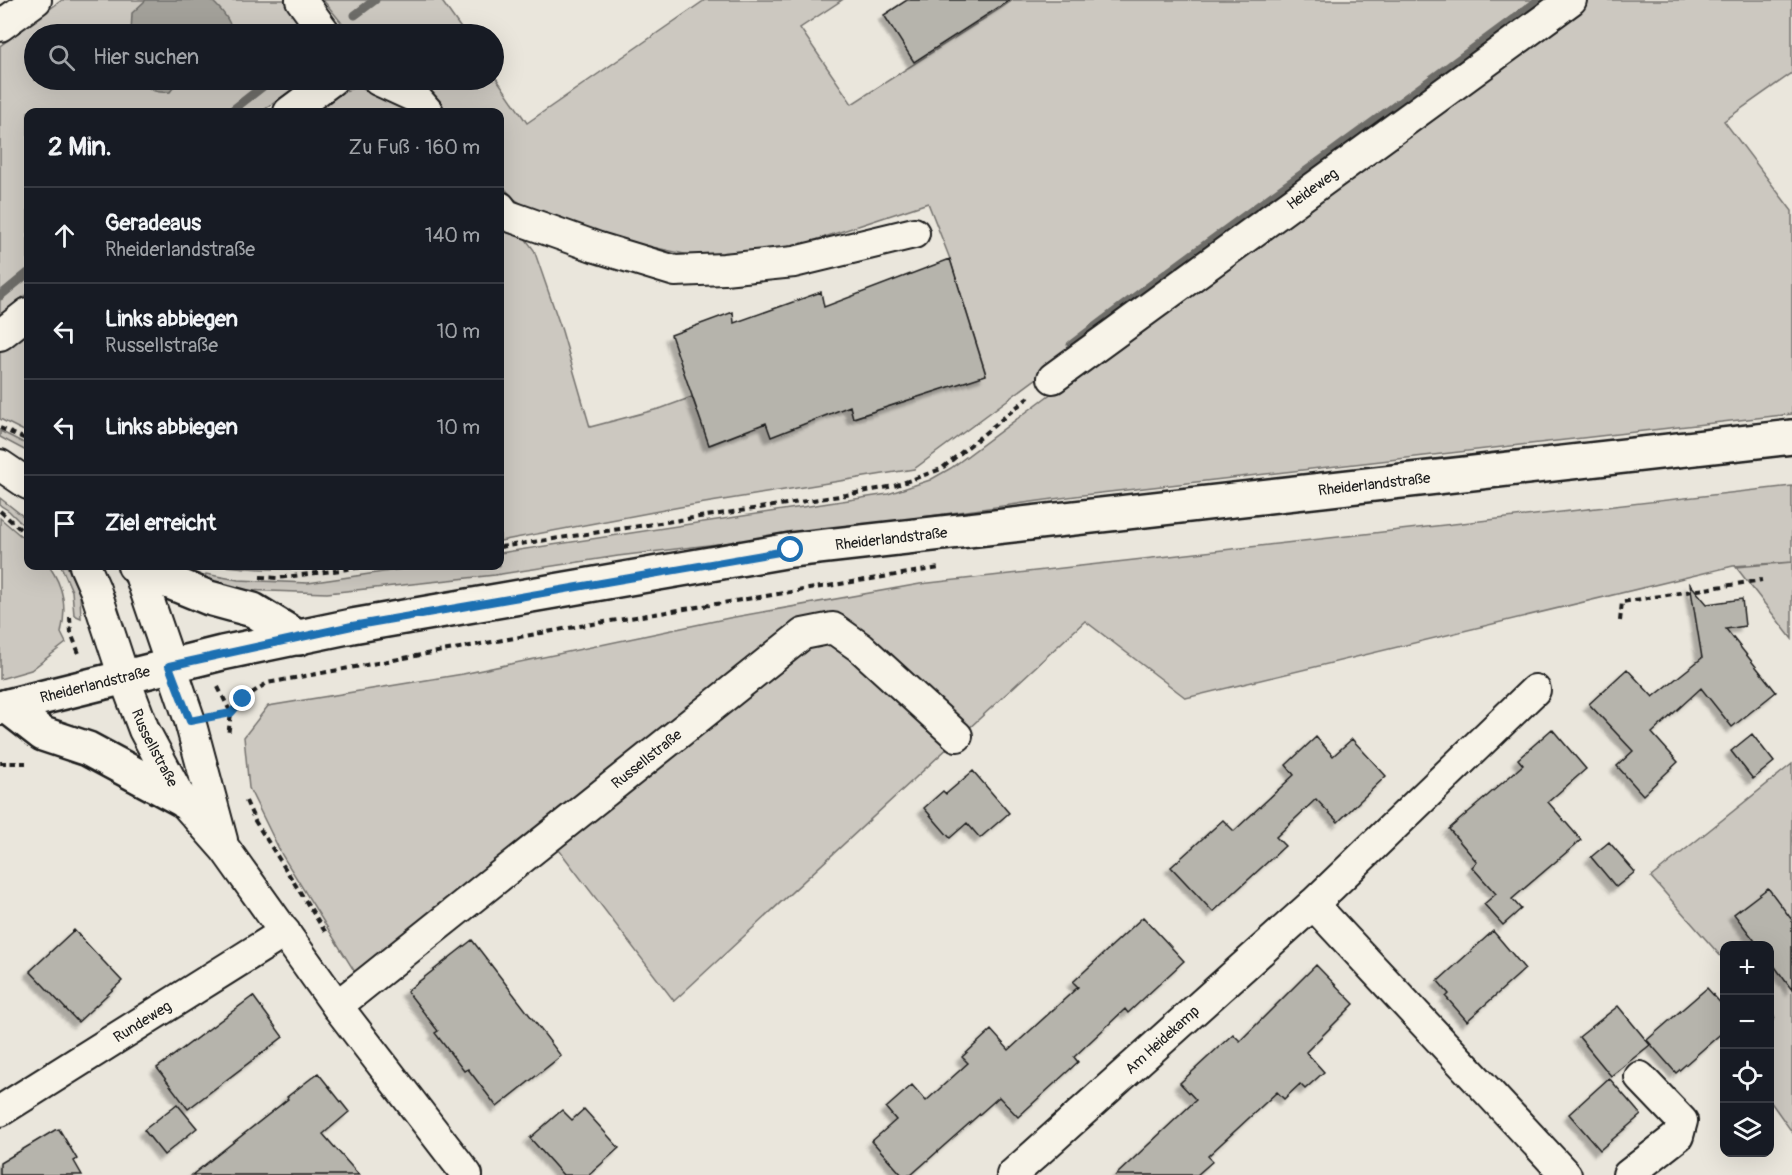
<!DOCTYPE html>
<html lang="de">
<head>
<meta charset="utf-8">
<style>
  :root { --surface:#171b24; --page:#242831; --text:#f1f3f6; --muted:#9ea1a6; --line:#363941 }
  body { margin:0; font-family:Pangolin,sans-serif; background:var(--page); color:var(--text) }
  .controls { position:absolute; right:18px; bottom:18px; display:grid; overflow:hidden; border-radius:12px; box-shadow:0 6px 24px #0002 }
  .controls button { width:54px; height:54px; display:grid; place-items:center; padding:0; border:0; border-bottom:2px solid var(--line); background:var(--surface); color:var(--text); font:30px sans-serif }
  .stop { position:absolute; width:18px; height:18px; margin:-14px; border:4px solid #1f6fb2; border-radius:50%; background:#fff }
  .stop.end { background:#1f6fb2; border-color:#fff; box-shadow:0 2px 6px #0008 }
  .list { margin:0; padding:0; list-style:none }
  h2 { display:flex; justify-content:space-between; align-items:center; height:78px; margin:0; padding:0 24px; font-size:26px }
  h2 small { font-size:20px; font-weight:400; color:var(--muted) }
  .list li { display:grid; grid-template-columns:39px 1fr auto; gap:18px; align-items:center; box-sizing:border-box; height:96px; padding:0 24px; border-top:2px solid var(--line) }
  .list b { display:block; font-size:22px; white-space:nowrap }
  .list p { margin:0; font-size:20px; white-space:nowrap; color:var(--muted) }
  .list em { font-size:20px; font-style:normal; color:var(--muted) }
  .icon { flex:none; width:33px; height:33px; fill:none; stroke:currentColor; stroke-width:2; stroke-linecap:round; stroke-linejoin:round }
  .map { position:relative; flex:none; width:1792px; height:1175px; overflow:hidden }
  .search { position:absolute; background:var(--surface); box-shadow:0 6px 24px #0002; left:24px; top:24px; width:480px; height:66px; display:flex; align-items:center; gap:15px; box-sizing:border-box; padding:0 21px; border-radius:33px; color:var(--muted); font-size:22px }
  .panel { position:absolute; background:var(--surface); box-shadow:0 6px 24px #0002; left:24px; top:108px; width:480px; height:462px; border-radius:12px }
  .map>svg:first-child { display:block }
</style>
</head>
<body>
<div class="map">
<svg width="1792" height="1175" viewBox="0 0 1792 1175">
  <defs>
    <filter id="shadow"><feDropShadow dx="-5.5" dy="5.5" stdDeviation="1.5" flood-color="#0004"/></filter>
  </defs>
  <rect width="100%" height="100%" fill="#eae6dc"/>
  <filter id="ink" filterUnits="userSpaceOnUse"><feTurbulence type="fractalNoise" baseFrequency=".0167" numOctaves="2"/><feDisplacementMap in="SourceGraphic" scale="12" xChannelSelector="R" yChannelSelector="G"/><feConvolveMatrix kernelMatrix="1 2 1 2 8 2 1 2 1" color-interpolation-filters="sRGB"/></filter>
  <g filter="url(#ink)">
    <path fill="#ccc8c0" stroke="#74726e" stroke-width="1.5" d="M62 0H292L319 34H34V80H306L261 112H28V293L0 315V46Z
      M323 0H441L465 34H353L345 27Z
      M705 0H842L800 28 852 104 1013 0H1559L1202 256 914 469 680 507 500 541V216L515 225 534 250 562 331 590 427 662 408 692 397 710 445 766 423 850 406 854 418 986 374 950 259 928 203 773 254 698 257 588 233 550 222 514 199 500 183V112H442L409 80H494V75L527 123Z
      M1580 0H1792V73L1724 121 1792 211V414L1083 495 783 536 618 556 495 575 375 588 327 593 237 590 204 580 206 574 238 580 308 583 424 566H500V553L888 494 930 480 951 468Z
      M356 87 378 92 414 112H311L334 95Z
      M28 320V433L0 419V340Z
      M0 431 28 445V452L0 437Z
      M1792 486V562L1733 566 1186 698 1085 621 674 1001 553 842 366 990 282 855 249 788 244 737 268 706 463 674 729 618 920 584Z
      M0 498 28 520V530L9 511 0 505Z
      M0 518 28 542V566H49C64 587 67 608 61 633L66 643 31 670 0 679Z
      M1792 562V639L1736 567Z
      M61 566H67L80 595 81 618 74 615 72 591Z
      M224 566H334C297 571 261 570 224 566Z
      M1792 764V1132L1770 1101V1024L1775 1018 1770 1011V946H1724V960L1651 877Z"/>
    <path fill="#a3a19a" stroke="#6d6c68" stroke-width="1.5" d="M146 0H211C221 9 232 21 232 34H131L132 13Z
      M143 80H179L170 92C157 93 150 92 143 80Z"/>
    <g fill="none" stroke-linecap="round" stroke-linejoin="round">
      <path stroke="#6d6c68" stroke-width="9" d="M355 15 375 0
        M230 112 271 80
        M0 296 28 273
        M1071 345C1225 228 1384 116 1539 0"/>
    </g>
    <path fill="#b6b4ac" stroke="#1c1c1c" stroke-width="1.5" filter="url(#shadow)" d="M907 0H1010L914 62 884 15Z
      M950 259 986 375 853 418 850 406 771 437 766 423 709 445 671 335 733 312 734 323 821 292 824 307Z
      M1690 584 1707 604 1742 599 1745 626 1726 629 1776 692 1732 727 1701 688 1652 733 1678 762 1643 795 1617 766 1633 751 1589 704 1627 669 1653 697 1702 658Z
      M1552 729 1586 769 1548 802 1581 840 1512 899 1521 909 1503 925 1484 904 1496 894 1472 867 1477 862 1449 829 1523 765 1518 759Z
      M1752 734 1774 762 1753 779 1731 751Z
      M1316 737 1333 756 1352 739 1386 776 1338 822 1316 799 1276 837 1285 846 1213 912 1171 867 1223 820 1234 831 1294 775 1286 765Z
      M973 771 1009 813 980 838 967 823 950 838 924 808 943 791 946 794Z
      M1609 842 1635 872 1616 887 1591 857Z
      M1768 888 1792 920V990L1770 960V945H1758L1734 914Z
      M1143 917 1184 961 1128 1013 1125 1009 1074 1057 1078 1062 1018 1117 999 1097 911 1175H902L872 1141 896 1120 886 1108 912 1085 926 1101 968 1063 962 1057 991 1030 1009 1050 1078 987 1073 982Z
      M74 930 122 981 78 1022 30 971Z
      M1493 931 1525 969 1467 1021 1446 997 1449 994 1438 981Z
      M472 940 561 1056 497 1107 468 1069 464 1071 435 1033 438 1031 407 991Z
      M1316 965 1354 1004 1306 1052 1324 1072 1305 1089 1300 1084 1284 1099 1277 1092 1208 1156 1213 1161 1197 1175H1116L1196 1100 1180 1083 1233 1034 1240 1041Z
      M1707 988 1725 1008V1030L1676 1073 1647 1040Z
      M253 996 283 1037 188 1109 157 1068Z
      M1618 1006 1650 1045 1611 1076 1579 1037Z
      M318 1073 349 1112 323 1134 359 1175H192L288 1099 287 1097Z
      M1609 1078 1641 1115 1600 1150 1569 1114Z
      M177 1104 197 1128 164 1155 144 1130Z
      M584 1109 619 1148 589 1175H563L530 1138 562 1110 572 1120Z
      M59 1129 77 1159 74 1161 82 1175H0V1163L55 1130Z"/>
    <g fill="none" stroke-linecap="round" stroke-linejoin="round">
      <defs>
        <g id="minor">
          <path d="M301 0 326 34"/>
          <path d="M0 26 36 0"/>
          <path d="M378 80 415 97 428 112"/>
          <path d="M289 112 332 80"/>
          <path d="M500 207 506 215 596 247 675 271 724 269 794 262 914 233"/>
          <path d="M0 335 28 313"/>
          <path id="s1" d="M1053 378 1571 0"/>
          <path d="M0 465 28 484"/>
          <path id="s2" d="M85 566 95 589 124 677 144 730 181 799 225 849 337 1006 467 1175"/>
          <path d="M133 566 138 569 190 721 222 840"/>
          <path d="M1313 904 1535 690"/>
          <path id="s3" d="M337 1006 803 634 833 628 861 648 957 736"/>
          <path id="s4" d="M0 1111 285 932"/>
          <path id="s5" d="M1012 1175 1313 904 1566 1175"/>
          <path d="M1628 1175 1678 1136 1682 1121 1640 1077"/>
        </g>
        <g id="major">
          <path d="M138 569 209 598 253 610 299 638"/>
          <path d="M7 706 43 734 88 749 181 799"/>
          <path id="s6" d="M0 708 222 653 352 626 791 550 1792 437"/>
        </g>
      </defs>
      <use href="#minor" stroke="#1c1c1c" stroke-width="34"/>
      <use href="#major" stroke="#1c1c1c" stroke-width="38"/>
      <path stroke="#1c1c1c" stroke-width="4" stroke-dasharray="6 4.5" stroke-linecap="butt" d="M0 428 28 440
        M0 511 28 536
        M500 547 846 495 894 486 941 469 1029 397
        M260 577 277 578 372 566
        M70 617 71 633 80 656
        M1620 621 1622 602 1762 580
        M218 687 231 713 228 736
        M218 715 231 713 243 699 267 683 580 626 939 568
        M0 763H26
        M246 801 255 821 326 933"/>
      <use href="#minor" stroke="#f7f3e8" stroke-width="30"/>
      <use href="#major" stroke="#f7f3e8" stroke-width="33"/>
    </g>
  </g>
  <g fill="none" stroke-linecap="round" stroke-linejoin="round" filter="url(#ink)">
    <path stroke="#1f6fb2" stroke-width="8" d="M243 699 231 713 190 721 169 666 352 626 791 550"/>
  </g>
  <g text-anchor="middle" stroke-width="4.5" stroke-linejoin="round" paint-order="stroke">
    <g font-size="15" fill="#1c1c1c" stroke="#f7f3e8">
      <text dy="5" stroke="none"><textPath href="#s1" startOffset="321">Heideweg</textPath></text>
      <text dy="5" stroke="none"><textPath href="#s6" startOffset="1394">Rheiderlandstraße</textPath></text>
      <text dy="5" stroke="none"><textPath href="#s6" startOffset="908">Rheiderlandstraße</textPath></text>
      <text dy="5" stroke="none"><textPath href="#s6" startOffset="98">Rheiderlandstraße</textPath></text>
      <text dy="5" stroke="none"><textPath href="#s2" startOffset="195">Russellstraße</textPath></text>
      <text dy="5" stroke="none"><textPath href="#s3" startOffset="396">Russellstraße</textPath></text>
      <text dy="5" stroke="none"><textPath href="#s4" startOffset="168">Rundeweg</textPath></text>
      <text dy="5" stroke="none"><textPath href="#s5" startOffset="202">Am Heidekamp</textPath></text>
    </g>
  </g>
</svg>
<div class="controls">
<button>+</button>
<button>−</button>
<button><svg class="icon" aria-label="locate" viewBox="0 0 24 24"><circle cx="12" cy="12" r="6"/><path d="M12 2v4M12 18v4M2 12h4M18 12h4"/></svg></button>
<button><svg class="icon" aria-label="layers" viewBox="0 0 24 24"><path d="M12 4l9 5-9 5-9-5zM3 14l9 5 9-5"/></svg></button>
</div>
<div class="stop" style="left:791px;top:550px"></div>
<div class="stop end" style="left:243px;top:699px"></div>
<div class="search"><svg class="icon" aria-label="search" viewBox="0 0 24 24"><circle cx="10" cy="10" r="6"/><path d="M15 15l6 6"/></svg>Hier suchen</div>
<section class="panel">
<h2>2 Min.<small>Zu Fuß · 160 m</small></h2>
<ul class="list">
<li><svg class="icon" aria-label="ahead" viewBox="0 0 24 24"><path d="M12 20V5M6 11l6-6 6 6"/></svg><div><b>Geradeaus</b><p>Rheiderlandstraße</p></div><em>140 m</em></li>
<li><svg class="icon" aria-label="left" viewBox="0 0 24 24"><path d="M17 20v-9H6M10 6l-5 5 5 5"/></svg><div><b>Links abbiegen</b><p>Russellstraße</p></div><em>10 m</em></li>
<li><svg class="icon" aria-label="left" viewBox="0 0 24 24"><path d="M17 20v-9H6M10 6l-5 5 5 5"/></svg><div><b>Links abbiegen</b></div><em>10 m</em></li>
<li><svg class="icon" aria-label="arrive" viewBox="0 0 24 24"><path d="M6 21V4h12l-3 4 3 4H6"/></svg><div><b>Ziel erreicht</b></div></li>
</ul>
</section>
</div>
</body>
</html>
